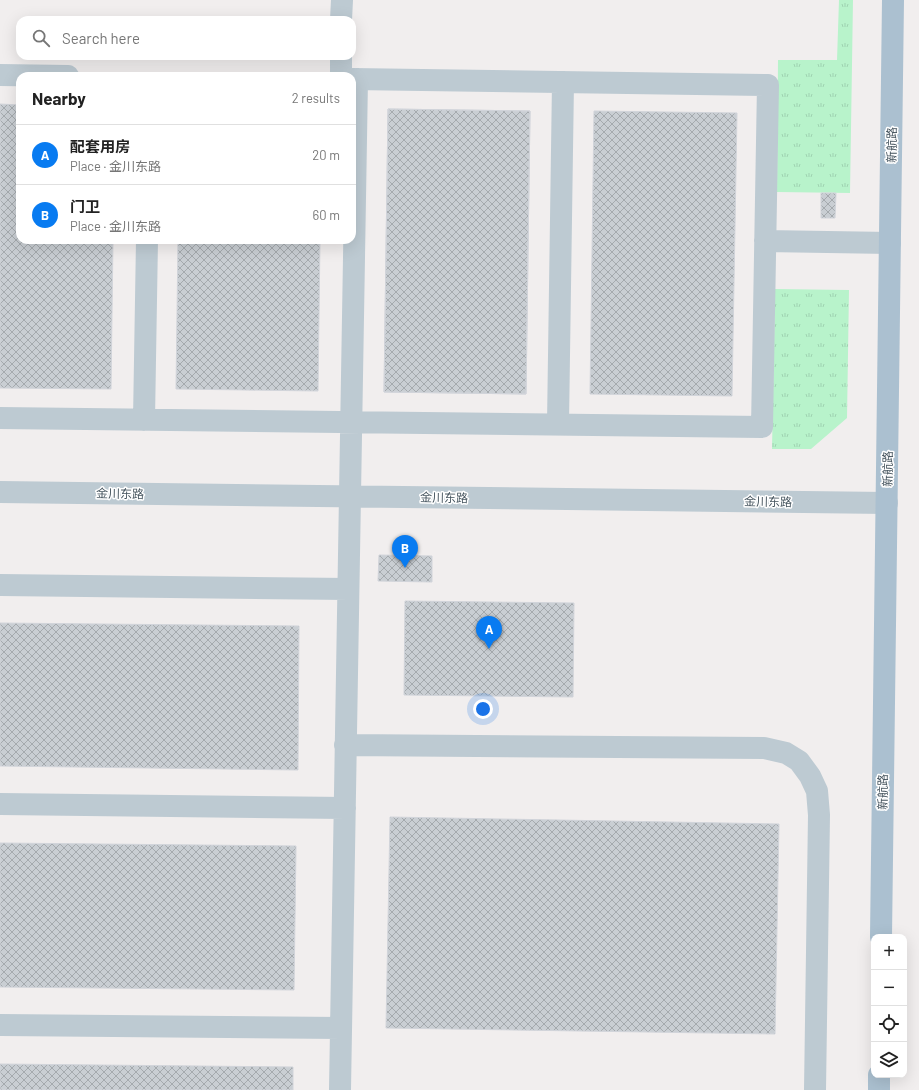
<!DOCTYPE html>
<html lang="en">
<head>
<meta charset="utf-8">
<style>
  :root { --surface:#fff; --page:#f6f6f6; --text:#222; --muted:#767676; --line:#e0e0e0; --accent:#087bf1 }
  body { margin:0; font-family:Barlow,"Noto Sans SC",sans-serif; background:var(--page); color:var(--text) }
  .controls { position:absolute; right:12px; bottom:12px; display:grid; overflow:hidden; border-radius:8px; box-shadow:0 4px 16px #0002 }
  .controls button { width:36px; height:36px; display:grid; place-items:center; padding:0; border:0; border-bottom:1px solid var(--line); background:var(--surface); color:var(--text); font:20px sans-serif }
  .you { position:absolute; left:483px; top:709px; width:14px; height:14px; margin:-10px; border:3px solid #fff; border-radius:50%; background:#1a73e8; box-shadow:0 0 0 6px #1a73e833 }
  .badge { display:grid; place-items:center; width:26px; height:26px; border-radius:50%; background:var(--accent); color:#fff; font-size:13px; font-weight:700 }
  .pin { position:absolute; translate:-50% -33px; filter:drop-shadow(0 1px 2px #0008) }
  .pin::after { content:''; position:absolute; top:21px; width:14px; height:12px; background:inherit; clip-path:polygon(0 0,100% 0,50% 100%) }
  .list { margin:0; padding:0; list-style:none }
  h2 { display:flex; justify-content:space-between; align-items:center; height:52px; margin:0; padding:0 16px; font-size:17px }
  h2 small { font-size:13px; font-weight:400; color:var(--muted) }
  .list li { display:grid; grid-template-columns:26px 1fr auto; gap:12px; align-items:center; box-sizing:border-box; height:60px; padding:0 16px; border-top:1px solid var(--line) }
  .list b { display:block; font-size:15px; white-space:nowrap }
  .list p { margin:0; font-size:13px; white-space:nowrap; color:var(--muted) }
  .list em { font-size:13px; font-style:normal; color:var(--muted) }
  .icon { flex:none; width:22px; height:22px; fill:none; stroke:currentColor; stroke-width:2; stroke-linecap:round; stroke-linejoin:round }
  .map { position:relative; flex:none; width:919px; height:1090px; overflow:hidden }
  .search { position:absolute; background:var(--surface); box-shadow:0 4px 16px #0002; left:16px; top:16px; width:340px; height:44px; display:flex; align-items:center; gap:10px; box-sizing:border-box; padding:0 14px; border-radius:12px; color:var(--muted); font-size:15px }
  .panel { position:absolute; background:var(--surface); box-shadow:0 4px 16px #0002; left:16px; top:72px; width:340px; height:172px; border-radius:12px }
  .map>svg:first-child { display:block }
</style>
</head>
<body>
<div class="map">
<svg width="919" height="1090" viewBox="0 0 919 1090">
  <defs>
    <pattern id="grass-tufts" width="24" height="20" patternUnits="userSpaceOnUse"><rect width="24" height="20" fill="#b8f3cb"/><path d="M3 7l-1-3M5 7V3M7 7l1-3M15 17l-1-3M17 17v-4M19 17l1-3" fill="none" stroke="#9fd2b1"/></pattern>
    <pattern id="building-cross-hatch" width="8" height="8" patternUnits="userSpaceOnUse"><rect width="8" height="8" fill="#c9ced3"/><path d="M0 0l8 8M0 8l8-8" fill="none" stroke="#a5aaae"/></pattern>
  </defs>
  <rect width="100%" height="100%" fill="#f1eeee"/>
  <path fill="url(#grass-tufts)" d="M839 0H853L850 193 777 192 778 60H837Z
    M775 289 849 290 847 418 811 449H772Z"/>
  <path fill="url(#building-cross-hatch)" stroke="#d1d4da" d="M0 104 20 105V240H113L111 389 0 388Z
    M388 109 530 111 526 394 384 392Z
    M388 109 530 111 526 394 384 392Z
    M594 111 737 113 732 396 590 394Z
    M821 193H836L835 218H821Z
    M178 240H320L318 391 176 389Z
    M379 555 432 556V582L378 581Z
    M405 601 574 603 573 697 404 695Z
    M0 623 299 626 298 770 0 766Z
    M390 817 779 824 775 1034 386 1028Z
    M0 843 296 846 294 990 0 987Z
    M0 1064 293 1067V1090H0Z"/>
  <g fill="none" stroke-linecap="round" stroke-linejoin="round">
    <path stroke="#bdcad2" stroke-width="22" d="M341 20 342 0
      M0 75 68 76
      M341 76V56
      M765 241 890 243
      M0 418 762 427 768 85 352 79
      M144 420 147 240
      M558 424 563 82
      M0 492 887 503
      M0 585 348 589
      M345 745 764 748 786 753 799 761 810 776 817 791 819 815 815 1090
      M0 804 345 808
      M0 1025 341 1028
      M340 1090 357 79"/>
    <path stroke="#abc0d0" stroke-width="22" d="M881 937 893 0
      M879 1090V1075"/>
  </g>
  <g text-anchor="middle" stroke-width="3" stroke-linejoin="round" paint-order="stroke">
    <g font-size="12" fill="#44535d" stroke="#fff">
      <text transform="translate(892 145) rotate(-89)" y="4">新航路</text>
      <text transform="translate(888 469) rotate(-89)" y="4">新航路</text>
      <text transform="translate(120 494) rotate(1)" y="4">金川东路</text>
      <text transform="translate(444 498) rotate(1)" y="4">金川东路</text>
      <text transform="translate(768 502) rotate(1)" y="4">金川东路</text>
      <text transform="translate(883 792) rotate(-89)" y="4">新航路</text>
    </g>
  </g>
</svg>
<div class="controls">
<button>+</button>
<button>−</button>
<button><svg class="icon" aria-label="locate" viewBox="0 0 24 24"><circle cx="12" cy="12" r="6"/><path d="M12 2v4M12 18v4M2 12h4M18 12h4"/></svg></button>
<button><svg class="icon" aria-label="layers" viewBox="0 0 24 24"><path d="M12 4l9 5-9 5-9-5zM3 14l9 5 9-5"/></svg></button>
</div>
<div class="you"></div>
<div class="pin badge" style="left:489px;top:649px">A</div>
<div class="pin badge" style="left:405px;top:568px">B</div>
<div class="search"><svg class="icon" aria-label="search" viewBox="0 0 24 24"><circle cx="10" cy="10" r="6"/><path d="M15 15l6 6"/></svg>Search here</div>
<section class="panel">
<h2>Nearby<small>2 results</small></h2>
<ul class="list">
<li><span class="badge">A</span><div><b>配套用房</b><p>Place · 金川东路</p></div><em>20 m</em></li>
<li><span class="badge">B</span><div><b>门卫</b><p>Place · 金川东路</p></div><em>60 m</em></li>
</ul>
</section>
</div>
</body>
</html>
